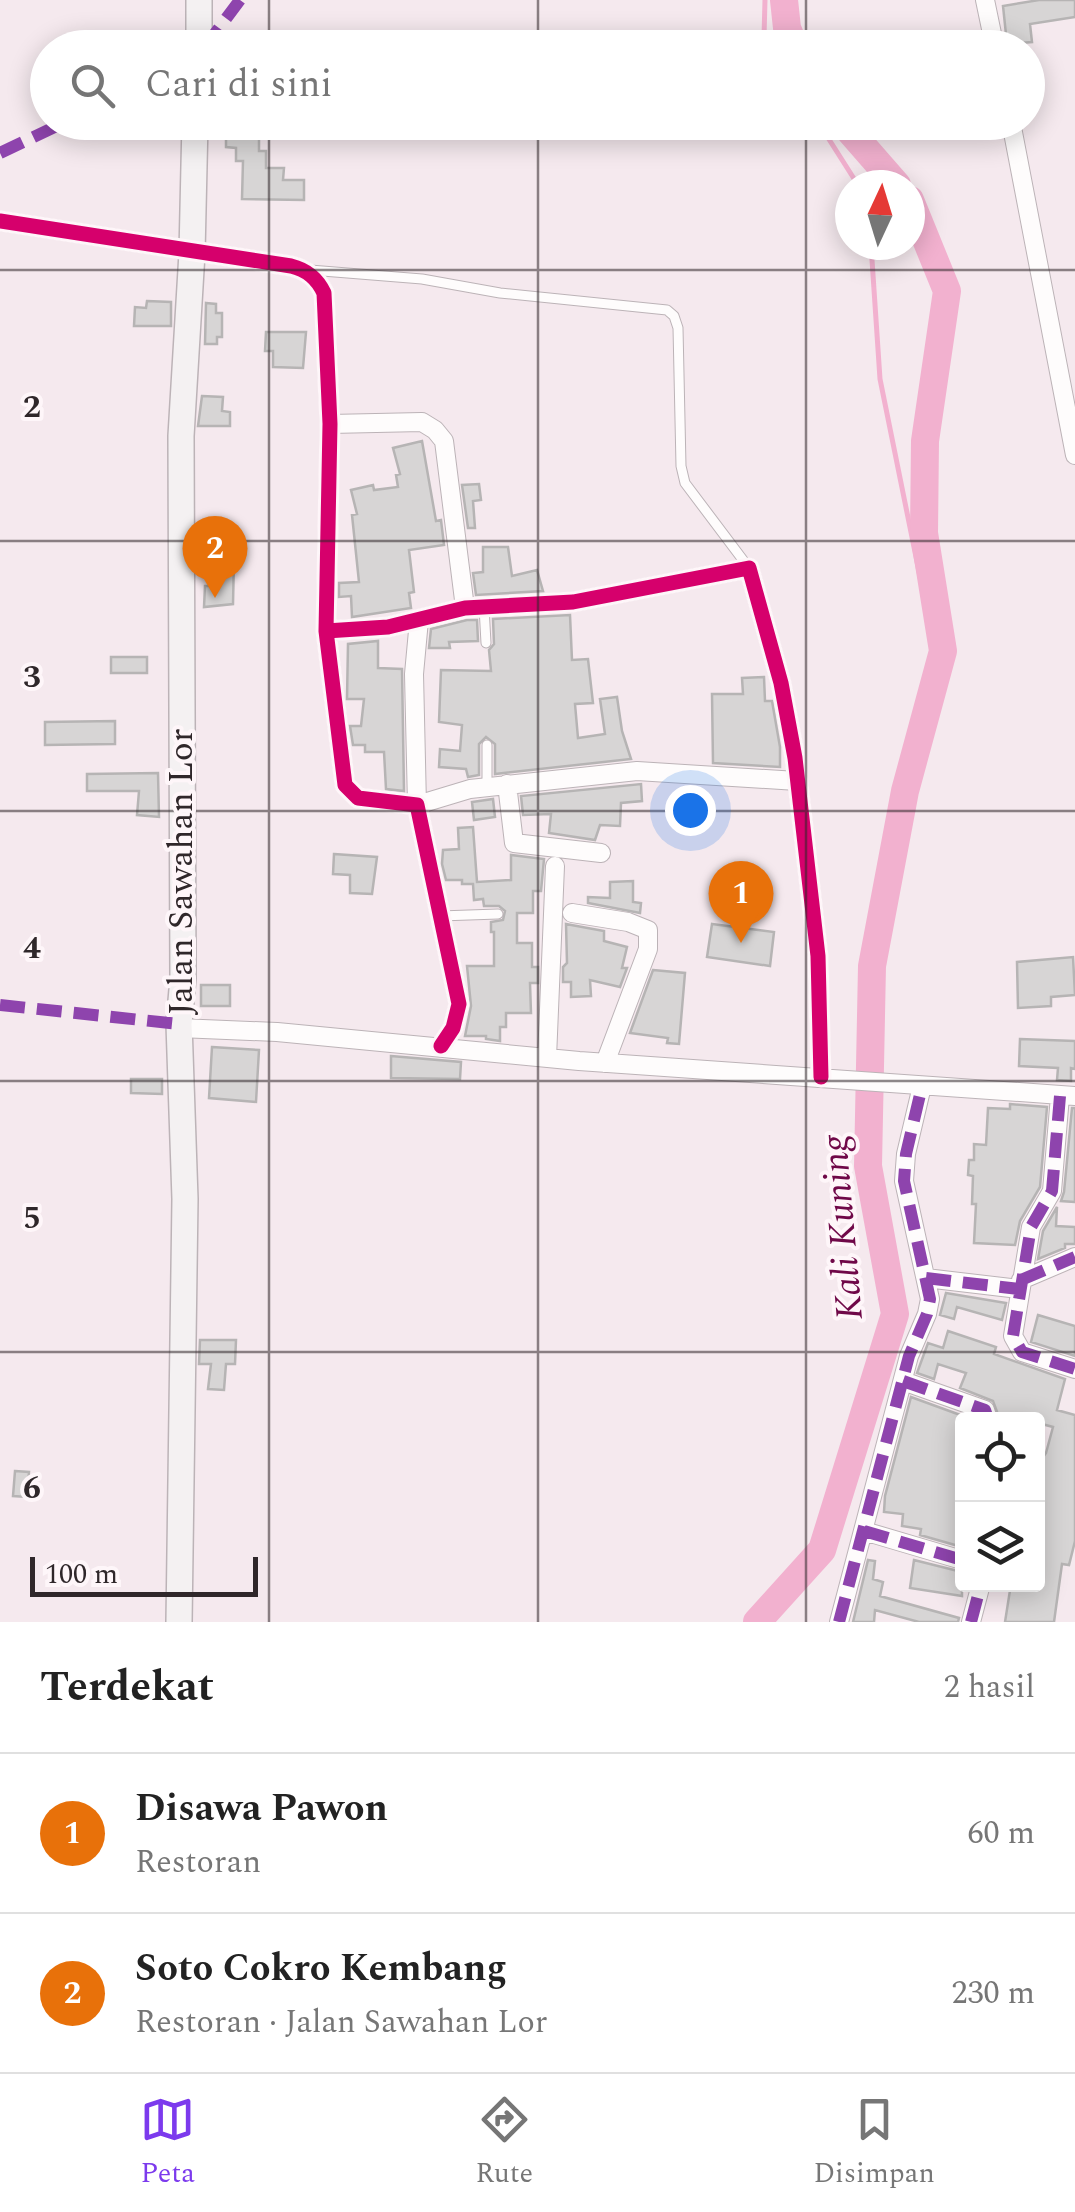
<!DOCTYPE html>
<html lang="id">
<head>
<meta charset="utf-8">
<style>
  :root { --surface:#fff; --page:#f2f2f2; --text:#222; --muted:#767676; --line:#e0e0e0; --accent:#7c3aed }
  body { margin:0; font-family:Spectral,serif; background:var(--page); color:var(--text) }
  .controls { position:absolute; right:30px; bottom:30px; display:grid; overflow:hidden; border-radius:10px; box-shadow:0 5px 25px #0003 }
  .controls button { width:90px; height:90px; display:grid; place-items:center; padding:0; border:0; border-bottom:2px solid var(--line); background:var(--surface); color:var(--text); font:50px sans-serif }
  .compass { position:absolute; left:835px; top:170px; width:90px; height:90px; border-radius:50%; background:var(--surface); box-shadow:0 5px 25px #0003; rotate:4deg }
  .scale { position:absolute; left:30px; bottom:25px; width:228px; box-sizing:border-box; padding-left:10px; border:5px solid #2f272a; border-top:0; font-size:28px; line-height:35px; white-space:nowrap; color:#2f272a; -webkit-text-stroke:8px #fef6f9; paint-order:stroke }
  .you { position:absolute; left:690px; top:810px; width:35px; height:35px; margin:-25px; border:8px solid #fff; border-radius:50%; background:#1a73e8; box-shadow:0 0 0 15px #1a73e833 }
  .badge { display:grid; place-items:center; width:65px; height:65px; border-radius:50%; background:var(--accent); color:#fff; font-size:32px; font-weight:700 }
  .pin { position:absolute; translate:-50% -82px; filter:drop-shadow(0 2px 5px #0008) }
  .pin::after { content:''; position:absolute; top:52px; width:35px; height:30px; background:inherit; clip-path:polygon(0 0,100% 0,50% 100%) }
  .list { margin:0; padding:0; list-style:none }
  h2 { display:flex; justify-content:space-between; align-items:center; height:130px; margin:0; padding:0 40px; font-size:42px }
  h2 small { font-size:32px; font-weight:400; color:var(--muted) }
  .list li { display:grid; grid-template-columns:65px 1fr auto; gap:30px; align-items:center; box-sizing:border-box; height:160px; padding:0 40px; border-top:2px solid var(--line) }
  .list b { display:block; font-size:38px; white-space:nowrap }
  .list p { margin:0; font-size:32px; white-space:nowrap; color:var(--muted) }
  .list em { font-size:32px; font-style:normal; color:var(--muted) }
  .icon { flex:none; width:55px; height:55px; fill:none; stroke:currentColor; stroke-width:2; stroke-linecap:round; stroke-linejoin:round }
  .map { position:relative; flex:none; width:1075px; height:1622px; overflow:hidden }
  .search { position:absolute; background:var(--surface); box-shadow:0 5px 25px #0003; left:30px; right:30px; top:30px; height:110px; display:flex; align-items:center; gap:25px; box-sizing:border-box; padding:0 35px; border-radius:55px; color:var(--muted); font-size:38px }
  .sheet { height:450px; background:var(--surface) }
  nav { display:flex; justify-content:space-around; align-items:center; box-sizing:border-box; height:140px; border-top:2px solid var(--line); background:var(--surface); font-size:28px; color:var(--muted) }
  nav a { display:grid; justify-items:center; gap:5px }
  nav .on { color:var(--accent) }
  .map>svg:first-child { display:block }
</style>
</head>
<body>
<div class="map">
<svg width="1075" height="1622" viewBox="0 0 1075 1622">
  <rect width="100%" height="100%" fill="#f5e9ee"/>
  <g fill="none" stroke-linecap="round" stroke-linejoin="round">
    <path stroke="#f2b1cf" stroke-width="5" d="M765 0 764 37 771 48
      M818 122 858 185
      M871 245 880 379 935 651 933 663"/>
    <path stroke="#f2b1cf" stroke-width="28" d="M784 0 787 28 795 48
      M842 122 897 185
      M757 1622 822 1550 895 1314 868 1166 872 966 905 791 943 651 924 533 925 441 947 291 910 200"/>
  </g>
  <path fill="#d7d5d5" stroke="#b6b4b4" stroke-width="2.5" d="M1039 0H1075V17L1030 24 1032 42 1007 44 1003 6Z
    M226 130 259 131V151H266V168H284L283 180H304V200L242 199 243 161H236V148L226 147Z
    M147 301 171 302V326H134L135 307 146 308Z
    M206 303 216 304V313H222V337H217V344H205Z
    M266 332H306L303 368 273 367V351H265Z
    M202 396 223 397 222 411 230 412V426H198Z
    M422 441 436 521 441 520 444 545 409 550 414 592 409 593 411 608 352 617 351 596 339 597V583L359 582 352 515 357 514 351 490 373 485 374 490 398 487 396 475 400 474 393 448Z
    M479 484 481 500 473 501 475 528H468L462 485Z
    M483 547H508L512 576 537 570 543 591 476 595 473 573 483 572Z
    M218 559H234L233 604 204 607 205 586H219Z
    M570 615 572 660 588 659 593 703 575 704 578 738 605 734 600 699 617 697 622 731 631 759 495 774V744L486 737 479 744V775L468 777 466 769 439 767 440 749 460 751 462 725 439 722 441 670 491 671 489 650 494 644 493 619Z
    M467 620H477L478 641 449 642 450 648H429L431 629Z
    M378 641V668L402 669 404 791 386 789 384 752H365V745H353L350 726H361L364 699H347L348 644Z
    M111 657H147V673H111Z
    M764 677 765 701H772L780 747V767L713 763 712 694H743L742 678Z
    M115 721V744L45 745V722Z
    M158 773 159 817 137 815 139 791H87V774Z
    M641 784 642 801 621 803 620 826 600 825 595 840 549 833 551 814 523 815 521 796Z
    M493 799 495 817 474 820 472 802Z
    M473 827 477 882 511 880V855L544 859 541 891H533V913H517V943H532V967H538V983H530L531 1013H506V1027H500V1041L486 1039V1036H465L471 1006 467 966H494V932H491V922L503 920 505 911 499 906H484L483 899 474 900 473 884H462V880H446L442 864 443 850 459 849 458 828Z
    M334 854 377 857 372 894 350 893V875L333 874Z
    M633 881V902L641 903 640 913 588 903V897L610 898V882Z
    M566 924 604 931V941L627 947 622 968H627L620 987 590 980 591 996 571 997V982H563V967L567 963Z
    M712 924 774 932 770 966 707 957Z
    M1073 957 1075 995 1051 997V1006L1018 1008 1017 962Z
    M653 970 685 973 679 1044 667 1043 668 1038 630 1033Z
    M201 985H230V1006H201Z
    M1020 1039 1075 1041V1069L1071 1068V1081L1057 1080 1058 1068 1019 1066Z
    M212 1047 259 1050 256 1102 209 1098Z
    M391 1056 461 1062 460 1079 391 1078Z
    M131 1079H162V1094L131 1093Z
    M1010 1104 1047 1107 1040 1187 1020 1221 1015 1245 974 1243 976 1204H972L973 1176 968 1175 969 1160H974V1144L986 1145 988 1108 1010 1109Z
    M1072 1108H1075V1202L1061 1201 1064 1192Z
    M1057 1207 1056 1226 1075 1227V1244H1065V1248L1038 1259 1043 1231Z
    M946 1293 1006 1303 1002 1320 957 1307 954 1319 940 1315Z
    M1038 1315 1075 1326V1356L1031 1342Z
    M948 1331 996 1347 994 1354 1065 1379 1057 1410 1075 1415V1541L1069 1565 1062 1564 1054 1622H1005L1011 1584H1038V1456L1043 1457 1046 1453 1053 1427 1038 1423V1420H1000L993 1401 960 1388 966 1373 938 1364 934 1379 917 1373 928 1343 943 1348Z
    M200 1340H236L235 1364H226L224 1390 208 1389 211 1364H199Z
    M911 1397 974 1420H962V1547L920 1535 921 1529 902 1526 903 1514 884 1512 885 1496Z
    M15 1471 29 1472 27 1497 13 1496Z
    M868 1560 875 1561 873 1579 883 1582 880 1596 959 1618 958 1622H919L875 1610 874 1622H853Z
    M914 1560 962 1572V1596L910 1588Z"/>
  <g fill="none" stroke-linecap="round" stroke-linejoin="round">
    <defs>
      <path id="service" d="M310 270 422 279 500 293 667 310 674 316 678 328 681 466 685 483 749 568
        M484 607 486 643
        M487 745V787
        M440 916 498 914"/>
      <path id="minor" d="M985 0 995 48
        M1011 122 1075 455
        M0 221 291 266C307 270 317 278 324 293L330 424 326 631 345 785 358 798 417 805 459 1004 453 1028 441 1046
        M330 424 422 422 435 430 444 441 465 608
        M419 620 414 674 417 805 470 789 637 771 797 781
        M326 631 388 627 465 608 573 602 749 568 781 683 795 758 818 956 821 1077
        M507 784 514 843 601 853
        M572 913 628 922 648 930V949L605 1063
        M179 1028 277 1032 579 1061 1075 1096
        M547 1058 555 866
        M1060 1096 1052 1191 1031 1227 1013 1336 1022 1352 1075 1369
        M926 1278 1019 1289
        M1021 1280 1075 1257
        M903 1381 985 1410 988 1419
        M864 1531 962 1560
        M839 1622 909 1356 927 1314 930 1299 904 1181 906 1154 922 1086
        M971 1622 981 1584"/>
      <path id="secondary" d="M199 0V48
        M179 1622 185 1199 179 1024 183 978 181 436 192 253 195 122"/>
    </defs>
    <use href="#service" stroke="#bcb3b7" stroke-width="11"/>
    <use href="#minor" stroke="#bcb3b7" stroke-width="20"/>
    <use href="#secondary" stroke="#bcb3b7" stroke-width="28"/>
    <use href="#service" stroke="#fefcfc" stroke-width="9"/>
    <use href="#minor" stroke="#fefcfc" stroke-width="18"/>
    <use href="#secondary" stroke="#f4f1f2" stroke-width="25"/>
    <path stroke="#8e44ad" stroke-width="12" stroke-dasharray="25 12" stroke-linecap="butt" d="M204 48 240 0
      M0 153 65 122
      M0 1005 179 1024
      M1060 1096 1052 1191 1031 1227 1013 1336 1022 1352 1075 1369
      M926 1278 1019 1289
      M1021 1280 1075 1257
      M903 1381 985 1410 988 1419
      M864 1531 962 1560
      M839 1622 909 1356 927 1314 930 1299 904 1181 906 1154 922 1086
      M971 1622 981 1584"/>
    <defs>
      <path id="cycleway" d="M0 221 291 266C307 270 317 278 324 293L330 424 326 631 345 785 358 798 417 805 459 1004 453 1028 441 1046
        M326 631 388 627 465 608 573 602 749 568 781 683 795 758 818 956 821 1077"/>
    </defs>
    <use href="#cycleway" stroke="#fef6f9" stroke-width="21"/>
    <use href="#cycleway" stroke="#d6006c" stroke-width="15"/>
  </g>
  <path fill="none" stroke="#2f272a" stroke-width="2.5" stroke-opacity="0.55" d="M269 0V48M538 0V48M806 0V48M269 122V1622M538 122V1622M806 122V1622M0 270H1075M0 541H1075M0 811H1075M0 1081H1075M0 1352H1075"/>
  <g text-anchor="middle" stroke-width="8" stroke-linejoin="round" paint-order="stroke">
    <g font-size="35" fill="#2f272a" stroke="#fef6f9">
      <text transform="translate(180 872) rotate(-90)" y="12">Jalan Sawahan Lor</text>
    </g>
    <g font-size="38" font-style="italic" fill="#6f0848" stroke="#fef6f9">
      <text transform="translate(841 1228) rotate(-95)" y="13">Kali Kuning</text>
    </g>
  </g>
  <g font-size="32" text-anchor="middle" font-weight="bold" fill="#2f272a" stroke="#fef6f9" stroke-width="8" stroke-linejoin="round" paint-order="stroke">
    <text x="32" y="417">2</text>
    <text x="32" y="687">3</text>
    <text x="32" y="958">4</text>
    <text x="32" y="1228">5</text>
    <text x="32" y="1498">6</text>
  </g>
</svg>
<div class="controls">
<button><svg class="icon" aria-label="locate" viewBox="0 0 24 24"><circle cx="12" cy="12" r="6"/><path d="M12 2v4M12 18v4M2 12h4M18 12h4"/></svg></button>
<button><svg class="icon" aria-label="layers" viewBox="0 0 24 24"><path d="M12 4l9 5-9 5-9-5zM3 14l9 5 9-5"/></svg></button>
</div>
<svg class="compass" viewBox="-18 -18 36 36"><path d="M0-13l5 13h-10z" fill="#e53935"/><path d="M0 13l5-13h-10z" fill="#767676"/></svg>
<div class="scale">100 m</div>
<div class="you"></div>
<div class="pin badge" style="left:741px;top:943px;background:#e8710a">1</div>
<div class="pin badge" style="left:215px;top:598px;background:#e8710a">2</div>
<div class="search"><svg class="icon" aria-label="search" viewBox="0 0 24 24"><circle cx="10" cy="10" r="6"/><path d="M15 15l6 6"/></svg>Cari di sini</div>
</div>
<section class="sheet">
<h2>Terdekat<small>2 hasil</small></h2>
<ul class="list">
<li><span class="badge" style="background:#e8710a">1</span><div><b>Disawa Pawon</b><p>Restoran</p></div><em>60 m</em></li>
<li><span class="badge" style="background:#e8710a">2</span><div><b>Soto Cokro Kembang</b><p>Restoran · Jalan Sawahan Lor</p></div><em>230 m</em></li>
</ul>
</section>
<nav>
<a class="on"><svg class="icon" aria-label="map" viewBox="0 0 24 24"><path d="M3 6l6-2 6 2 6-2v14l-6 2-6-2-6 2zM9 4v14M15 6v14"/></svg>Peta</a>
<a><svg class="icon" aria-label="directions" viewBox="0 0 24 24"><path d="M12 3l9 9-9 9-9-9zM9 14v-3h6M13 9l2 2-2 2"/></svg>Rute</a>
<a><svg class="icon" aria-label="saved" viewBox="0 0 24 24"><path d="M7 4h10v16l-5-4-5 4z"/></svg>Disimpan</a>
</nav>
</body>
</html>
